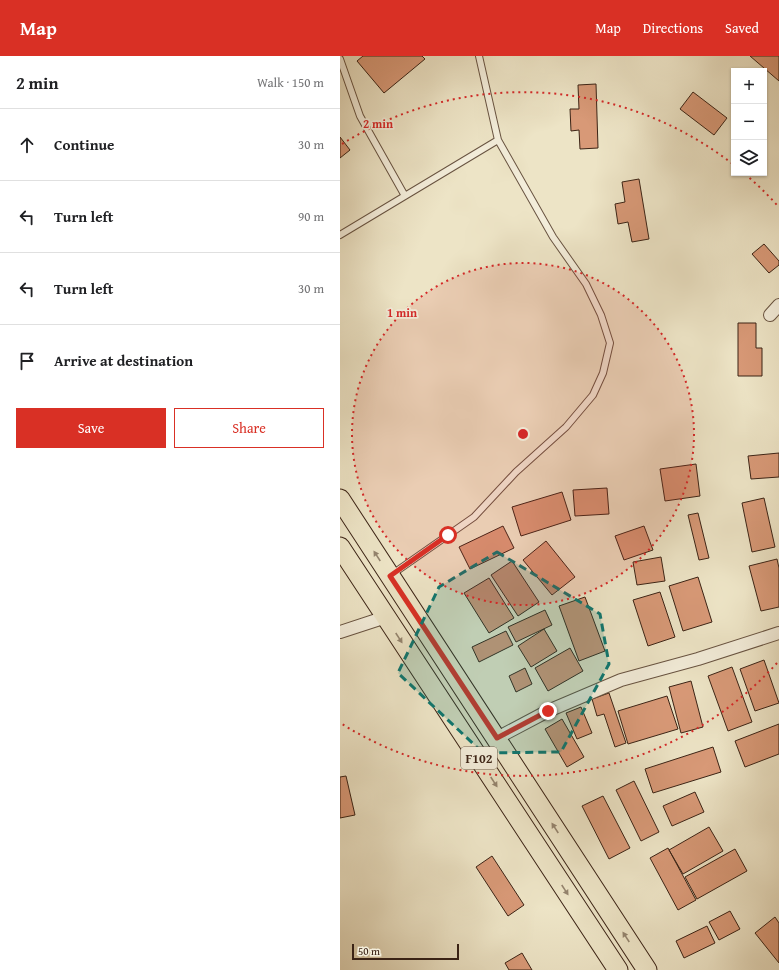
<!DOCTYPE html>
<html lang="en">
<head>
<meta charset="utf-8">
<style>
  :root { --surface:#fff; --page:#f6f6f6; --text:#202124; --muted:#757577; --line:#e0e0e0; --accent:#d93025 }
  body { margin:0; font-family:"Gentium Book Plus",serif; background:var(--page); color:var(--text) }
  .controls { position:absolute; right:12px; top:12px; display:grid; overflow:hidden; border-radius:0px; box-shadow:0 1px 3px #0004 }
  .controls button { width:36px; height:36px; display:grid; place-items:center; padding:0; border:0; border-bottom:1px solid var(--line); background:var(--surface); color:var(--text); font:20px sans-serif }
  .scale { position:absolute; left:12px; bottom:10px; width:107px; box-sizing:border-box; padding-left:4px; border:2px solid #3b2315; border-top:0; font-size:11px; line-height:14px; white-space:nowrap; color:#3b2315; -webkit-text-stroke:3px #f3edda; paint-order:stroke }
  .stop { position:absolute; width:12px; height:12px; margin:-9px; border:3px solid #d93025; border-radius:50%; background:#fff }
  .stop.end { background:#d93025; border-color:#fff; box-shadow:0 1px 4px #0008 }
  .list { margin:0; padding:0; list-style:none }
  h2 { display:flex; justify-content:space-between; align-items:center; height:52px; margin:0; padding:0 16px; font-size:17px }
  h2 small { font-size:13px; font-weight:400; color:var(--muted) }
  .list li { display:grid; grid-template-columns:26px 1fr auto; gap:12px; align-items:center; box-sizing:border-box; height:72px; padding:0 16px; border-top:1px solid var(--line) }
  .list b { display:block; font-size:15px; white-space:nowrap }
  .list em { font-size:13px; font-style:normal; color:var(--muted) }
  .actions { display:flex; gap:8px; padding:12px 16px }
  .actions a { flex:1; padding:9px 0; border:1px solid var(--accent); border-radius:0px; text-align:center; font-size:14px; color:var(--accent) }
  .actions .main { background:var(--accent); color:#fff }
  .icon { flex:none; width:22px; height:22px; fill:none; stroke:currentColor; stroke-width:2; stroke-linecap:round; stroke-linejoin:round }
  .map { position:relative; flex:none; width:439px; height:914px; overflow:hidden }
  header { display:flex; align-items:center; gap:24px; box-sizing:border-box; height:56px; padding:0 20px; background:var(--accent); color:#fff }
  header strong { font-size:19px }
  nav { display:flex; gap:22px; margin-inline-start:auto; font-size:14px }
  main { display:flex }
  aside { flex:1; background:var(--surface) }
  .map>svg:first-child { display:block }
</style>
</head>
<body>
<header>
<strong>Map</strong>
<nav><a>Map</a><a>Directions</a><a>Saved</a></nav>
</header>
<main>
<aside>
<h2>2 min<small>Walk · 150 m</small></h2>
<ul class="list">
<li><svg class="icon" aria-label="ahead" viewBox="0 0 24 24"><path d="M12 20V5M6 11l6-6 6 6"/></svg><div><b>Continue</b></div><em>30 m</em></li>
<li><svg class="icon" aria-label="left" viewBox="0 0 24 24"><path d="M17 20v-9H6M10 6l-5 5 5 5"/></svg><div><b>Turn left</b></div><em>90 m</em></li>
<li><svg class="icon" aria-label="left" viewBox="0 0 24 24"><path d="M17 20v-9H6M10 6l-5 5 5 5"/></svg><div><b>Turn left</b></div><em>30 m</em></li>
<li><svg class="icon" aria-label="arrive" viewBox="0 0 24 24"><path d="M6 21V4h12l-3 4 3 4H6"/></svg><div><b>Arrive at destination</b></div></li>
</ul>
<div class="actions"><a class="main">Save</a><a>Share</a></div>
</aside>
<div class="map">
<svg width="439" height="914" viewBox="0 0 439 914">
  <rect width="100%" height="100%" fill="#ede4c6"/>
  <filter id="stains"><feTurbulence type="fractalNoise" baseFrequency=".005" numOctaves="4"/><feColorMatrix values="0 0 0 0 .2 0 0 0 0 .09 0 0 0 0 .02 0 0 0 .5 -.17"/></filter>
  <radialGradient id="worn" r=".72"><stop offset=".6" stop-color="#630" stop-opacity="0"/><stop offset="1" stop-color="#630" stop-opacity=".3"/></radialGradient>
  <path fill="#d89977" stroke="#3b2315" d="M23 0H82L85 3 44 37 17 5Z
    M410 0H439V25Z
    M256 28 258 92 240 93 239 74 231 75 230 53H239L238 29Z
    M353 36 387 62 374 79 340 53Z
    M0 81 10 94 0 102Z
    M299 123 309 183 292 186 288 166 278 168 275 148 285 146 282 126Z
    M424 188 439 205V209L429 217 412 198Z
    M398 267H416V292H422V320H398Z
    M439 397V421L411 423 408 400Z
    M356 408 360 440 325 445 320 413Z
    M267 432 269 458 235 460 233 434Z
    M222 436 231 464 181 480 172 451Z
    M424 442 435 491 412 496 402 447Z
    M358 457 369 502 359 504 348 459Z
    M163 470 174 492 130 513 119 491Z
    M304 470 313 494 284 504 275 480Z
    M206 485 235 521 212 539 183 504Z
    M321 501 325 525 297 529 293 506Z
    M437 503 439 512V551L421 555 409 510Z
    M172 505 199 546 178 560 151 519Z
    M358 521 372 566 343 575 329 530Z
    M149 522 174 562 149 577 124 537Z
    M320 536 335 581 308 590 293 544Z
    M245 541 265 595 239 605 219 550Z
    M205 554 212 569 176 586 168 571Z
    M204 573 217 595 191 611 178 590Z
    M166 575 173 589 139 606 132 591Z
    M230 592 243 615 208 635 195 612Z
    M424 604 439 647 415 655 400 613Z
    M392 611 412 666 388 675 368 620Z
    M185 612 192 628 176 636 169 620Z
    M351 625 363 671 341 677 329 631Z
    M269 637 286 687 275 691 264 658 257 660 252 643Z
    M327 640 338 673 288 688 278 655Z
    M241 651 252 677 237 683 226 657Z
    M222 663 244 701 227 711 205 673Z
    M439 668V698L405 711 395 685Z
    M373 691 381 716 313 737 305 713Z
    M6 720 15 759 0 762V721Z
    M294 725 319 776 301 785 276 734Z
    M355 736 364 756 332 770 323 750Z
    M263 740 290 792 269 803 242 750Z
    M369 771 383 795 343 818 329 794Z
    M328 792 356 844 338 854 310 802Z
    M395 793 407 815 357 843 345 821Z
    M152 800 184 849 168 860 136 811Z
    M390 855 400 873 379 884 369 866Z
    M435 861 439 867V907L415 877Z
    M367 870 375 887 344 902 336 885Z
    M182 897 192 914H169L165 907Z"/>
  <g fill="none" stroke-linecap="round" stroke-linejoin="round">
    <defs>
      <path id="service" d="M0 3 20 60 65 140
        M0 179 158 84
        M51 519 134 461 176 416 226 371 253 339 263 317 270 287 261 259 246 228 213 181 158 84 139 0"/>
      <path id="minor" d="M430 259 439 249
        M0 576 46 561
        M157 682 208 655 281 624 358 603 439 577"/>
      <path id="primary" d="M0 443 307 914
        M0 491 278 914"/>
    </defs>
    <use href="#service" stroke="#685341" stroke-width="8"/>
    <use href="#minor" stroke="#685341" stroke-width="14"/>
    <use href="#primary" stroke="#3b2315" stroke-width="21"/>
    <use href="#service" stroke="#f3edda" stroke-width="6"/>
    <use href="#minor" stroke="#f3edda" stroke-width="12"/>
    <use href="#primary" stroke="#ede4c6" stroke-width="19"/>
  </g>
  <defs><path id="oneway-solid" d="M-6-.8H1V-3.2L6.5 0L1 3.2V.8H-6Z"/></defs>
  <g fill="#94846e">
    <use href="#oneway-solid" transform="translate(37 500) rotate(-123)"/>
    <use href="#oneway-solid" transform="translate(59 582) rotate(57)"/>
    <use href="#oneway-solid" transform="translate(154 726) rotate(57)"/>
    <use href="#oneway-solid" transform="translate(215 772) rotate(-123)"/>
    <use href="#oneway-solid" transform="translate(225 834) rotate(57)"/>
    <use href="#oneway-solid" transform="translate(286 881) rotate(-123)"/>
  </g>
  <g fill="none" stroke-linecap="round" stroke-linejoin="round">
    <path stroke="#d93025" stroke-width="5" d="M108 479 50 520 157 682 208 655"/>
  </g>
  <path fill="#0f766e" fill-opacity="0.2" stroke="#0f766e" stroke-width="3" stroke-dasharray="8 5" stroke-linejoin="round" d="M157 496 260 558 269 608 221 696 143 697 58 617 99 531Z"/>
  <circle cx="183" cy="378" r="171" fill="#d62828" fill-opacity=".12"/>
  <g fill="none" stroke="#d62828" stroke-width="2" stroke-dasharray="2 4">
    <circle cx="183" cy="378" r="171"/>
    <path d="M437 607A342 342 0 0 1 2 668M2 88A342 342 0 0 1 394 109M405 118A342 342 0 0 1 437 149"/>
  </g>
  <g text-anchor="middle" stroke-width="3.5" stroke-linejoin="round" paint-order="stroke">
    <rect fill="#f3edda" stroke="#726050" stroke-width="1" x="121" y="691" width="36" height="22" rx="3"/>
    <g font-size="13" font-weight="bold" fill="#3b2315">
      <text x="139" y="707">F102</text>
    </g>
  </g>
  <circle cx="183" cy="378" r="6" fill="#d62828" stroke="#f3edda" stroke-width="2"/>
  <g font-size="12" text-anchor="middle" font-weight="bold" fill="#d62828" stroke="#f3edda" stroke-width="3.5" stroke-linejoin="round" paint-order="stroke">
    <text x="38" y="72">2 min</text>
    <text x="62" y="261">1 min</text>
  </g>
  <rect width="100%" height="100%" filter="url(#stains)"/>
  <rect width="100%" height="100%" fill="url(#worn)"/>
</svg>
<div class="controls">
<button>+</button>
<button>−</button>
<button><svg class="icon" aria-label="layers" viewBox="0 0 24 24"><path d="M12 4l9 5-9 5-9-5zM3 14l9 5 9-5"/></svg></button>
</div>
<div class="scale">50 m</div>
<div class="stop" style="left:108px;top:479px"></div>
<div class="stop end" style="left:208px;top:655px"></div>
</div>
</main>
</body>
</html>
